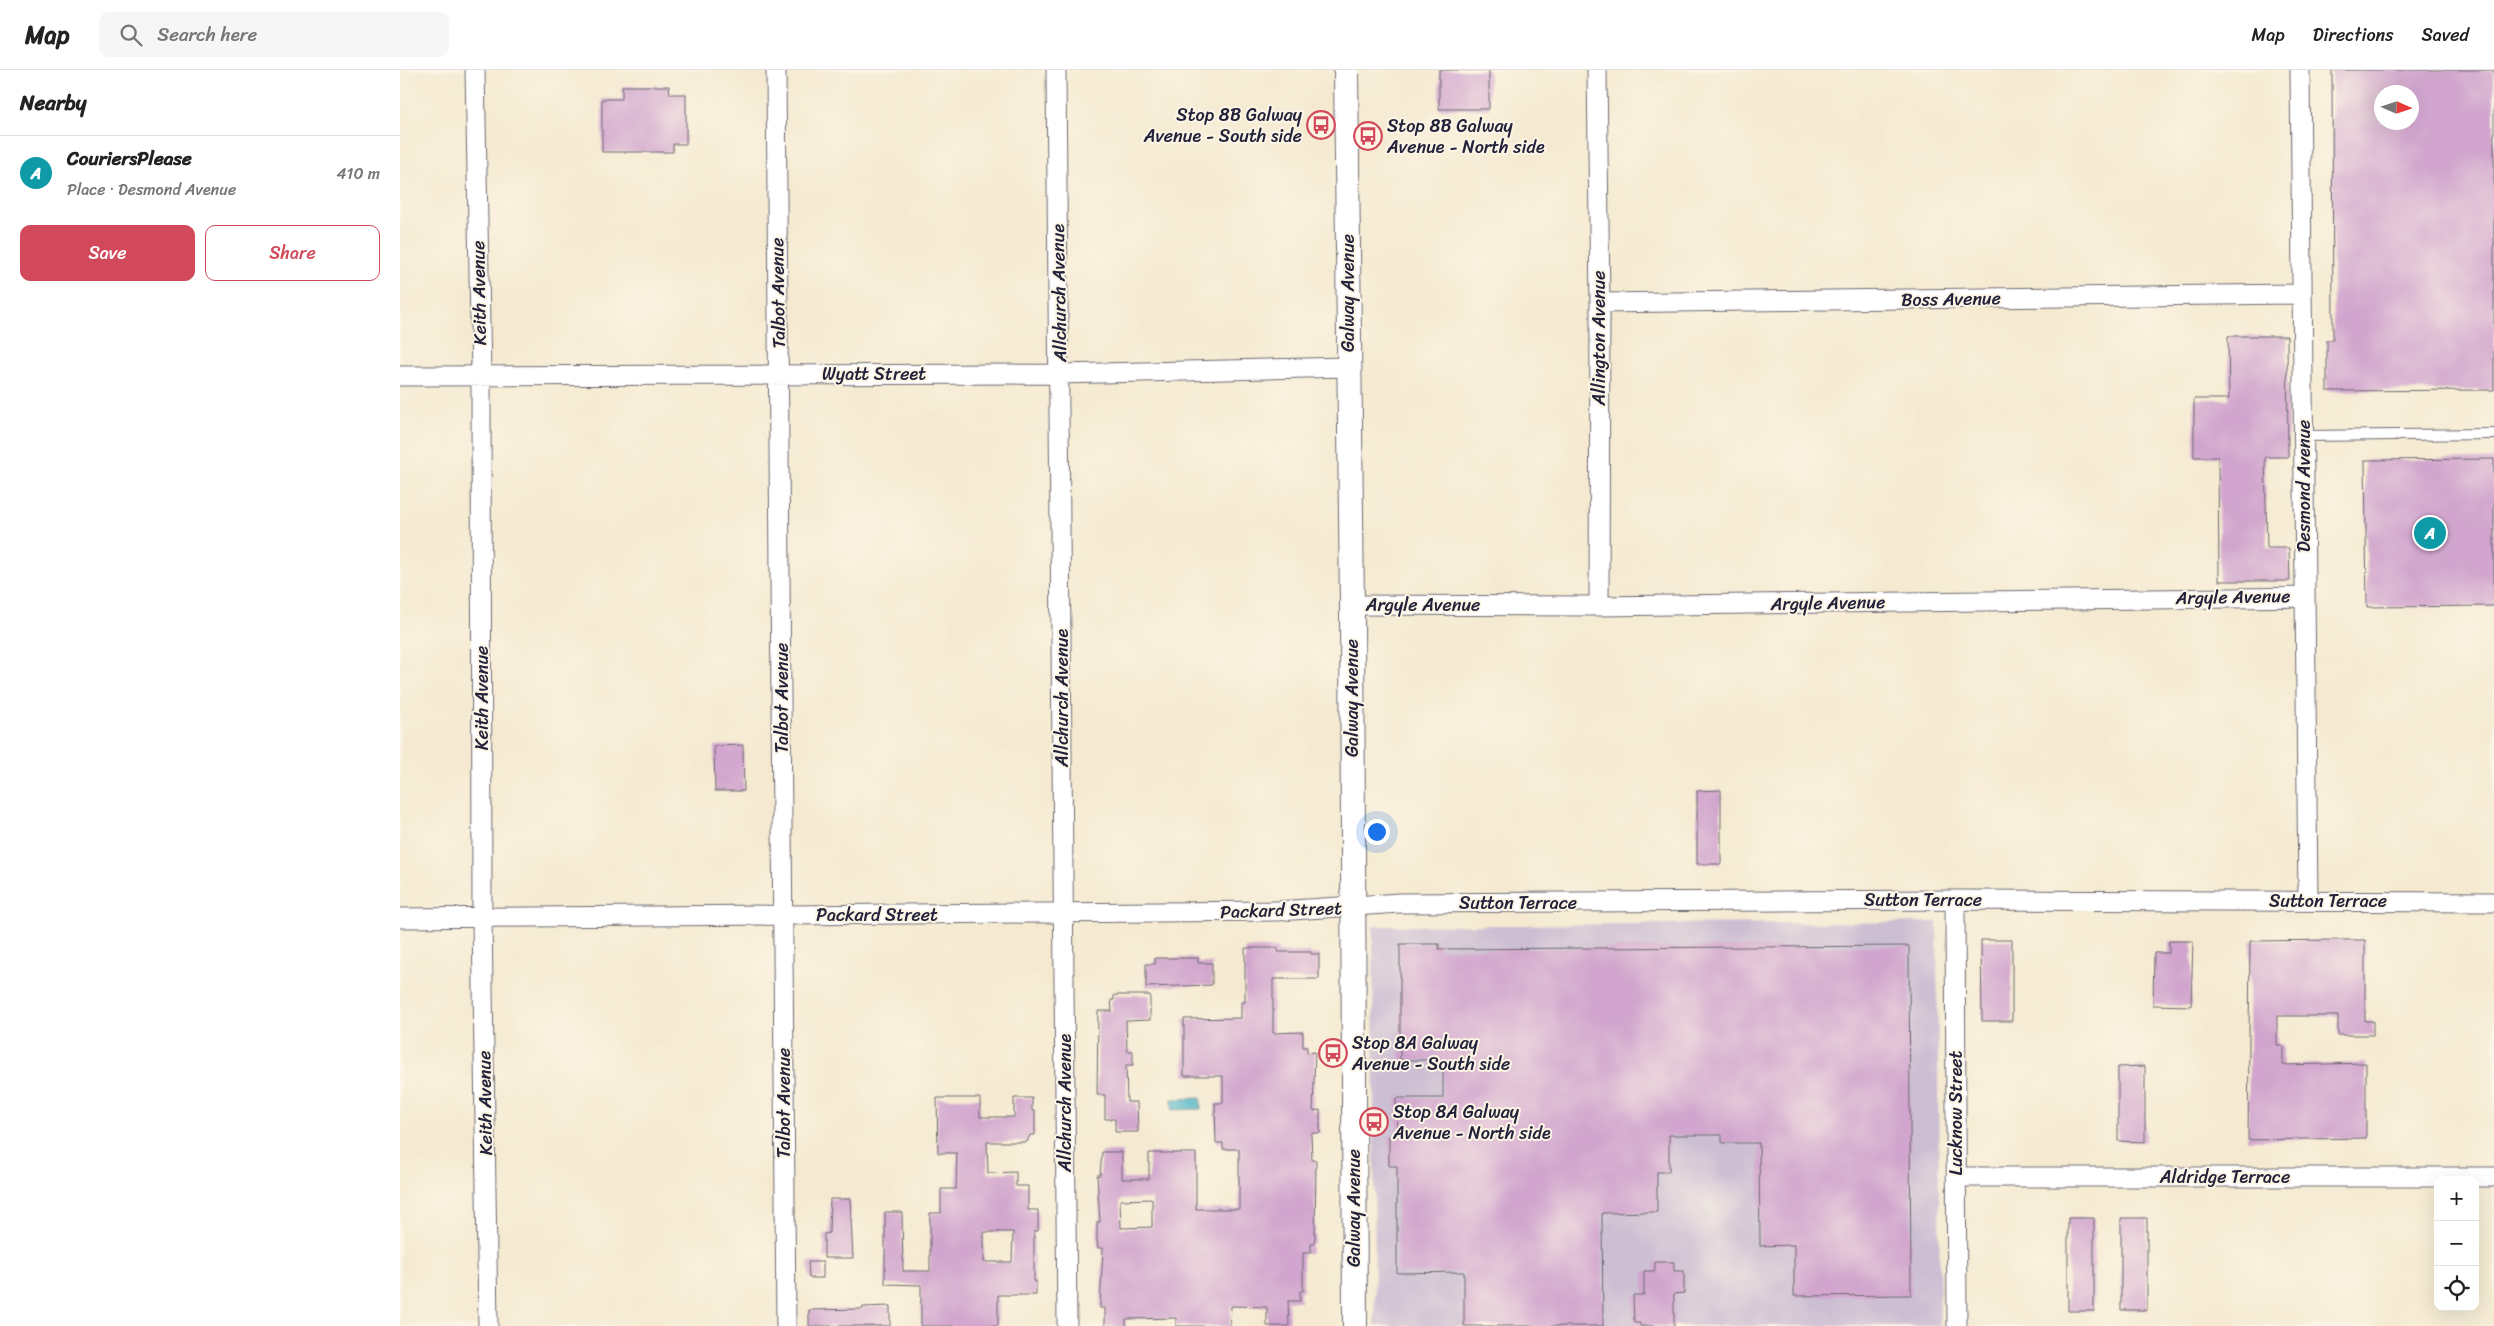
<!DOCTYPE html>
<html lang="en">
<head>
<meta charset="utf-8">
<style>
  :root { --surface:#fff; --page:#f6f6f6; --text:#222; --muted:#767676; --line:#e0e0e0; --accent:#d1495b }
  body { margin:0; font-family:Sriracha,sans-serif; background:var(--page); color:var(--text) }
  .controls { position:absolute; right:15px; bottom:15px; display:grid; overflow:hidden; border-radius:10px; box-shadow:0 5px 20px #0002 }
  .controls button { width:45px; height:45px; display:grid; place-items:center; padding:0; border:0; border-bottom:1px solid var(--line); background:var(--surface); color:var(--text); font:25px sans-serif }
  .compass { position:absolute; left:1974px; top:15px; width:45px; height:45px; border-radius:50%; background:var(--surface); box-shadow:0 5px 20px #0002; rotate:93deg }
  .you { position:absolute; left:976px; top:761px; width:18px; height:18px; margin:-12px; border:4px solid #fff; border-radius:50%; background:#1a73e8; box-shadow:0 0 0 8px #1a73e833 }
  .badge { display:grid; place-items:center; width:32px; height:32px; border-radius:50%; background:var(--accent); color:#fff; font-size:16px; font-weight:700 }
  .pin { position:absolute; translate:-50% -50%; border:2px solid #fff; box-shadow:0 1px 5px #0006 }
  .list { margin:0; padding:0; list-style:none }
  h2 { display:flex; justify-content:space-between; align-items:center; height:65px; margin:0; padding:0 20px; font-size:21px }
  h2 small { font-size:16px; font-weight:400; color:var(--muted) }
  .list li { display:grid; grid-template-columns:32px 1fr auto; gap:15px; align-items:center; box-sizing:border-box; height:75px; padding:0 20px; border-top:1px solid var(--line) }
  .list b { display:block; font-size:19px; white-space:nowrap }
  .list p { margin:0; font-size:16px; white-space:nowrap; color:var(--muted) }
  .list em { font-size:16px; font-style:normal; color:var(--muted) }
  .actions { display:flex; gap:10px; padding:15px 20px }
  .actions a { flex:1; padding:11px 0; border:1px solid var(--accent); border-radius:10px; text-align:center; font-size:18px; color:var(--accent) }
  .actions .main { background:var(--accent); color:#fff }
  .icon { flex:none; width:28px; height:28px; fill:none; stroke:currentColor; stroke-width:2; stroke-linecap:round; stroke-linejoin:round }
  .map { position:relative; flex:none; width:2094px; height:1256px; overflow:hidden }
  header { display:flex; align-items:center; gap:30px; box-sizing:border-box; height:70px; padding:0 25px; background:var(--surface); border-bottom:1px solid var(--line) }
  header strong { font-size:24px }
  nav { display:flex; gap:28px; margin-inline-start:auto; font-size:18px }
  .search { width:350px; height:45px; background:var(--page); display:flex; align-items:center; gap:12px; box-sizing:border-box; padding:0 18px; border-radius:10px; color:var(--muted); font-size:19px }
  main { display:flex }
  aside { flex:1; background:var(--surface) }
  .map>svg:first-child { display:block }
</style>
</head>
<body>
<header>
<strong>Map</strong>
<div class="search"><svg class="icon" aria-label="search" viewBox="0 0 24 24"><circle cx="10" cy="10" r="6"/><path d="M15 15l6 6"/></svg>Search here</div>
<nav><a>Map</a><a>Directions</a><a>Saved</a></nav>
</header>
<main>
<aside>
<h2>Nearby<small></small></h2>
<ul class="list">
<li><span class="badge" style="background:#0f9aa8">A</span><div><b>CouriersPlease</b><p>Place · Desmond Avenue</p></div><em>410 m</em></li>
</ul>
<div class="actions"><a class="main">Save</a><a>Share</a></div>
</aside>
<div class="map">
<svg width="2094" height="1256" viewBox="0 0 2094 1256">
  <rect width="100%" height="100%" fill="#fcf5e5"/>
  <filter id="ink" filterUnits="userSpaceOnUse"><feTurbulence type="fractalNoise" baseFrequency=".02" numOctaves="2"/><feDisplacementMap in="SourceGraphic" scale="10" xChannelSelector="R" yChannelSelector="G"/><feConvolveMatrix kernelMatrix="1 2 1 2 8 2 1 2 1" color-interpolation-filters="sRGB"/></filter>
  <filter id="wash" filterUnits="userSpaceOnUse"><feTurbulence type="fractalNoise" baseFrequency=".0096" numOctaves="4" result="noise"/><feDisplacementMap in="SourceGraphic" scale="20" xChannelSelector="R" yChannelSelector="G"/><feGaussianBlur stdDeviation="1.12" result="paint"/><feColorMatrix in="noise" values="0 0 0 0 0 0 0 0 0 0 0 0 0 0 0 0 0 1.4 0 .05"/><feComposite in="paint" operator="in"/></filter>
  <g filter="url(#wash)">
    <rect width="100%" height="100%" fill="#f5ead1"/>
    <path fill="#ccbed3" d="M1537 852 1540 1256H975L973 856Z"/>
    <path fill="#45b1c3" stroke="#346a7f" d="M801 1028V1039L772 1040V1029Z"/>
    <g id="blocks">
      <path fill="#d1a5ce" fill-rule="evenodd" d="M1039 0H1089V39H1039Z
        M1932 0H2094V320L1927 321V270H1933ZM1982 22H2012V52H1982Z
        M222 16H269L270 24H286V74H273V82H202V29H222Z
        M1828 266H1887L1888 387H1865L1867 478H1889L1890 511H1819L1818 387H1794V329H1829Z
        M2094 389V536L1967 537 1965 390Z
        M343 675 344 721H315L314 676Z
        M1321 720V794H1297V721Z
        M1581 870H1612V951H1582Z
        M1938 870H1965V951H1973V965H1938V946H1877V975H1883V995L1966 993V1068L1848 1070 1850 871Z
        M1769 871H1793L1791 936 1753 935 1754 883H1769Z
        M1000 874H1039V879L1509 876 1511 1225 1394 1226V1175L1360 1176 1359 1073H1322V1065H1269V1102H1257V1142L1202 1143 1203 1256H1064V1202L997 1203V1096H989V1066L997 1065 996 1028H1043V990H1000Z
        M845 878H878V882H911V884H919V909H873V963L903 962V977H907V983L915 982 913 1041 920 1040V1063H911L912 1090H916L915 1167 914 1174H911V1183H903V1221H900V1231H888L889 1256H867V1237L831 1236 830 1256H776V1248L726 1249V1256H705V1238H700L703 1178H698L697 1170V1152H700L697 1105H700L702 1082H722V1109H749V1083H796V1139H839V1079H823V1073H816L815 1033H823V1006H784V949L841 948V932H845ZM752 1129V1157L721 1158 720 1130Z
        M755 888H798V893H812V915L746 917V894H755Z
        M714 925H750V950L726 951 727 981H733V995H726L727 1032H737L738 1062H715V1049H705V1025H697L698 941H712L711 930H714Z
        M1745 996V1072L1718 1071V997Z
        M537 1028H580V1047H614V1028H632V1041H635V1065H630L627 1072H587L588 1103 616 1102V1116H628V1140H638V1161H634V1211H636V1225H598V1256H521V1215L485 1214V1142H502L503 1201H530V1143H541V1119H556L557 1083H538ZM584 1162H613L612 1192H584Z
        M430 1129H450L453 1188H424V1164L429 1163Z
        M1668 1148H1694V1241H1668Z
        M1721 1148H1747V1240H1721Z
        M408 1192H423V1208H409Z
        M1255 1192H1274V1201H1284V1223L1274 1224V1256H1240V1253H1234L1233 1225H1244V1201H1255Z
        M490 1236V1256H409V1240L463 1239V1237Z"/>
    </g>
  </g>
  <g filter="url(#ink)">
    <use href="#blocks" fill-opacity="0" stroke="#6c6870" stroke-width="1"/>
    <g fill="none" stroke-linecap="round" stroke-linejoin="round">
      <defs>
        <path id="service" d="M1903 366 2094 364"/>
        <path id="minor" d="M75 0 81 305 82 848 88 1256
          M376 0 386 1256
          M656 0 667 1256
          M1197 0 1200 233 1199 536
          M1900 0 1908 831
          M1200 233 1902 224
          M0 306 660 304 948 297
          M952 535 1199 536 1904 527
          M1555 830 1557 1256
          M0 848 877 841 1000 833 1555 830 2094 832
          M1556 1107H2094"/>
        <path id="tertiary" d="M946 0 952 535 955 1256"/>
      </defs>
      <use href="#service" stroke="#6c6870" stroke-width="12"/>
      <use href="#minor" stroke="#6c6870" stroke-width="21"/>
      <use href="#tertiary" stroke="#6c6870" stroke-width="26"/>
      <use href="#service" stroke="#fff" stroke-width="10"/>
      <use href="#minor" stroke="#fff" stroke-width="19"/>
      <use href="#tertiary" stroke="#fff" stroke-width="24"/>
    </g>
  </g>
  <defs>
    <symbol id="bus-ring" viewBox="-11 -11 22 22"><circle r="9.5" fill="#fcf5e5" stroke="#d1495b" stroke-width="1.5"/><path d="M-5-6H5V4H4V6H2V4H-2V6H-4V4H-5ZM-3.5-4V0h7V-4ZM-3.5 1.2v1.5H-2V1.2ZM2 1.2v1.5H3.5V1.2Z" fill="#d1495b"/></symbol>
  </defs>
  <g fill-rule="evenodd">
    <use href="#bus-ring" x="905" y="39" width="32" height="32"/>
    <use href="#bus-ring" x="952" y="50" width="32" height="32"/>
    <use href="#bus-ring" x="917" y="967" width="32" height="32"/>
    <use href="#bus-ring" x="958" y="1036" width="32" height="32"/>
  </g>
  <g text-anchor="middle" stroke-width="4" stroke-linejoin="round" paint-order="stroke">
    <g font-size="18" fill="#22223b" stroke="#fcf5e5" text-anchor="start">
      <text x="902" y="51" text-anchor="end">Stop 8B Galway<tspan x="902" dy="21">Avenue - South side</tspan></text>
      <text x="987" y="62">Stop 8B Galway<tspan x="987" dy="21">Avenue - North side</tspan></text>
      <text x="952" y="979">Stop 8A Galway<tspan x="952" dy="21">Avenue - South side</tspan></text>
      <text x="993" y="1048">Stop 8A Galway<tspan x="993" dy="21">Avenue - North side</tspan></text>
    </g>
    <g font-size="18" fill="#22223b" stroke="#fcf5e5">
      <text transform="translate(79 223) rotate(-91)" y="6">Keith Avenue</text>
      <text transform="translate(378 223) rotate(-91)" y="6">Talbot Avenue</text>
      <text transform="translate(659 223) rotate(-91)" y="6">Allchurch Avenue</text>
      <text transform="translate(948 223) rotate(-90)" y="6">Galway Avenue</text>
      <text transform="translate(1551 229) rotate(-1)" y="6">Boss Avenue</text>
      <text transform="translate(1199 268) rotate(-90)" y="6">Allington Avenue</text>
      <text x="474" y="310">Wyatt Street</text>
      <text transform="translate(1904 416) rotate(-90)" y="6">Desmond Avenue</text>
      <text transform="translate(1833 527) rotate(-1)" y="6">Argyle Avenue</text>
      <text transform="translate(1428 533) rotate(-1)" y="6">Argyle Avenue</text>
      <text x="1023" y="541">Argyle Avenue</text>
      <text transform="translate(82 628) rotate(-90)" y="6">Keith Avenue</text>
      <text transform="translate(382 628) rotate(-90)" y="6">Talbot Avenue</text>
      <text transform="translate(662 628) rotate(-90)" y="6">Allchurch Avenue</text>
      <text transform="translate(952 628) rotate(-90)" y="6">Galway Avenue</text>
      <text x="1523" y="836">Sutton Terrace</text>
      <text x="1928" y="837">Sutton Terrace</text>
      <text x="1118" y="839">Sutton Terrace</text>
      <text transform="translate(881 840) rotate(-2)" y="6">Packard Street</text>
      <text x="477" y="851">Packard Street</text>
      <text transform="translate(85 1033) rotate(-91)" y="6">Keith Avenue</text>
      <text transform="translate(384 1033) rotate(-90)" y="6">Talbot Avenue</text>
      <text transform="translate(665 1033) rotate(-90)" y="6">Allchurch Avenue</text>
      <text transform="translate(1556 1043) rotate(-90)" y="6">Lucknow Street</text>
      <text x="1825" y="1113">Aldridge Terrace</text>
      <text transform="translate(954 1138) rotate(-90)" y="6">Galway Avenue</text>
    </g>
  </g>
</svg>
<div class="controls">
<button>+</button>
<button>−</button>
<button><svg class="icon" aria-label="locate" viewBox="0 0 24 24"><circle cx="12" cy="12" r="6"/><path d="M12 2v4M12 18v4M2 12h4M18 12h4"/></svg></button>
</div>
<svg class="compass" viewBox="-18 -18 36 36"><path d="M0-13l5 13h-10z" fill="#e53935"/><path d="M0 13l5-13h-10z" fill="#767676"/></svg>
<div class="you"></div>
<div class="pin badge" style="left:2030px;top:463px;background:#0f9aa8">A</div>
</div>
</main>
</body>
</html>
